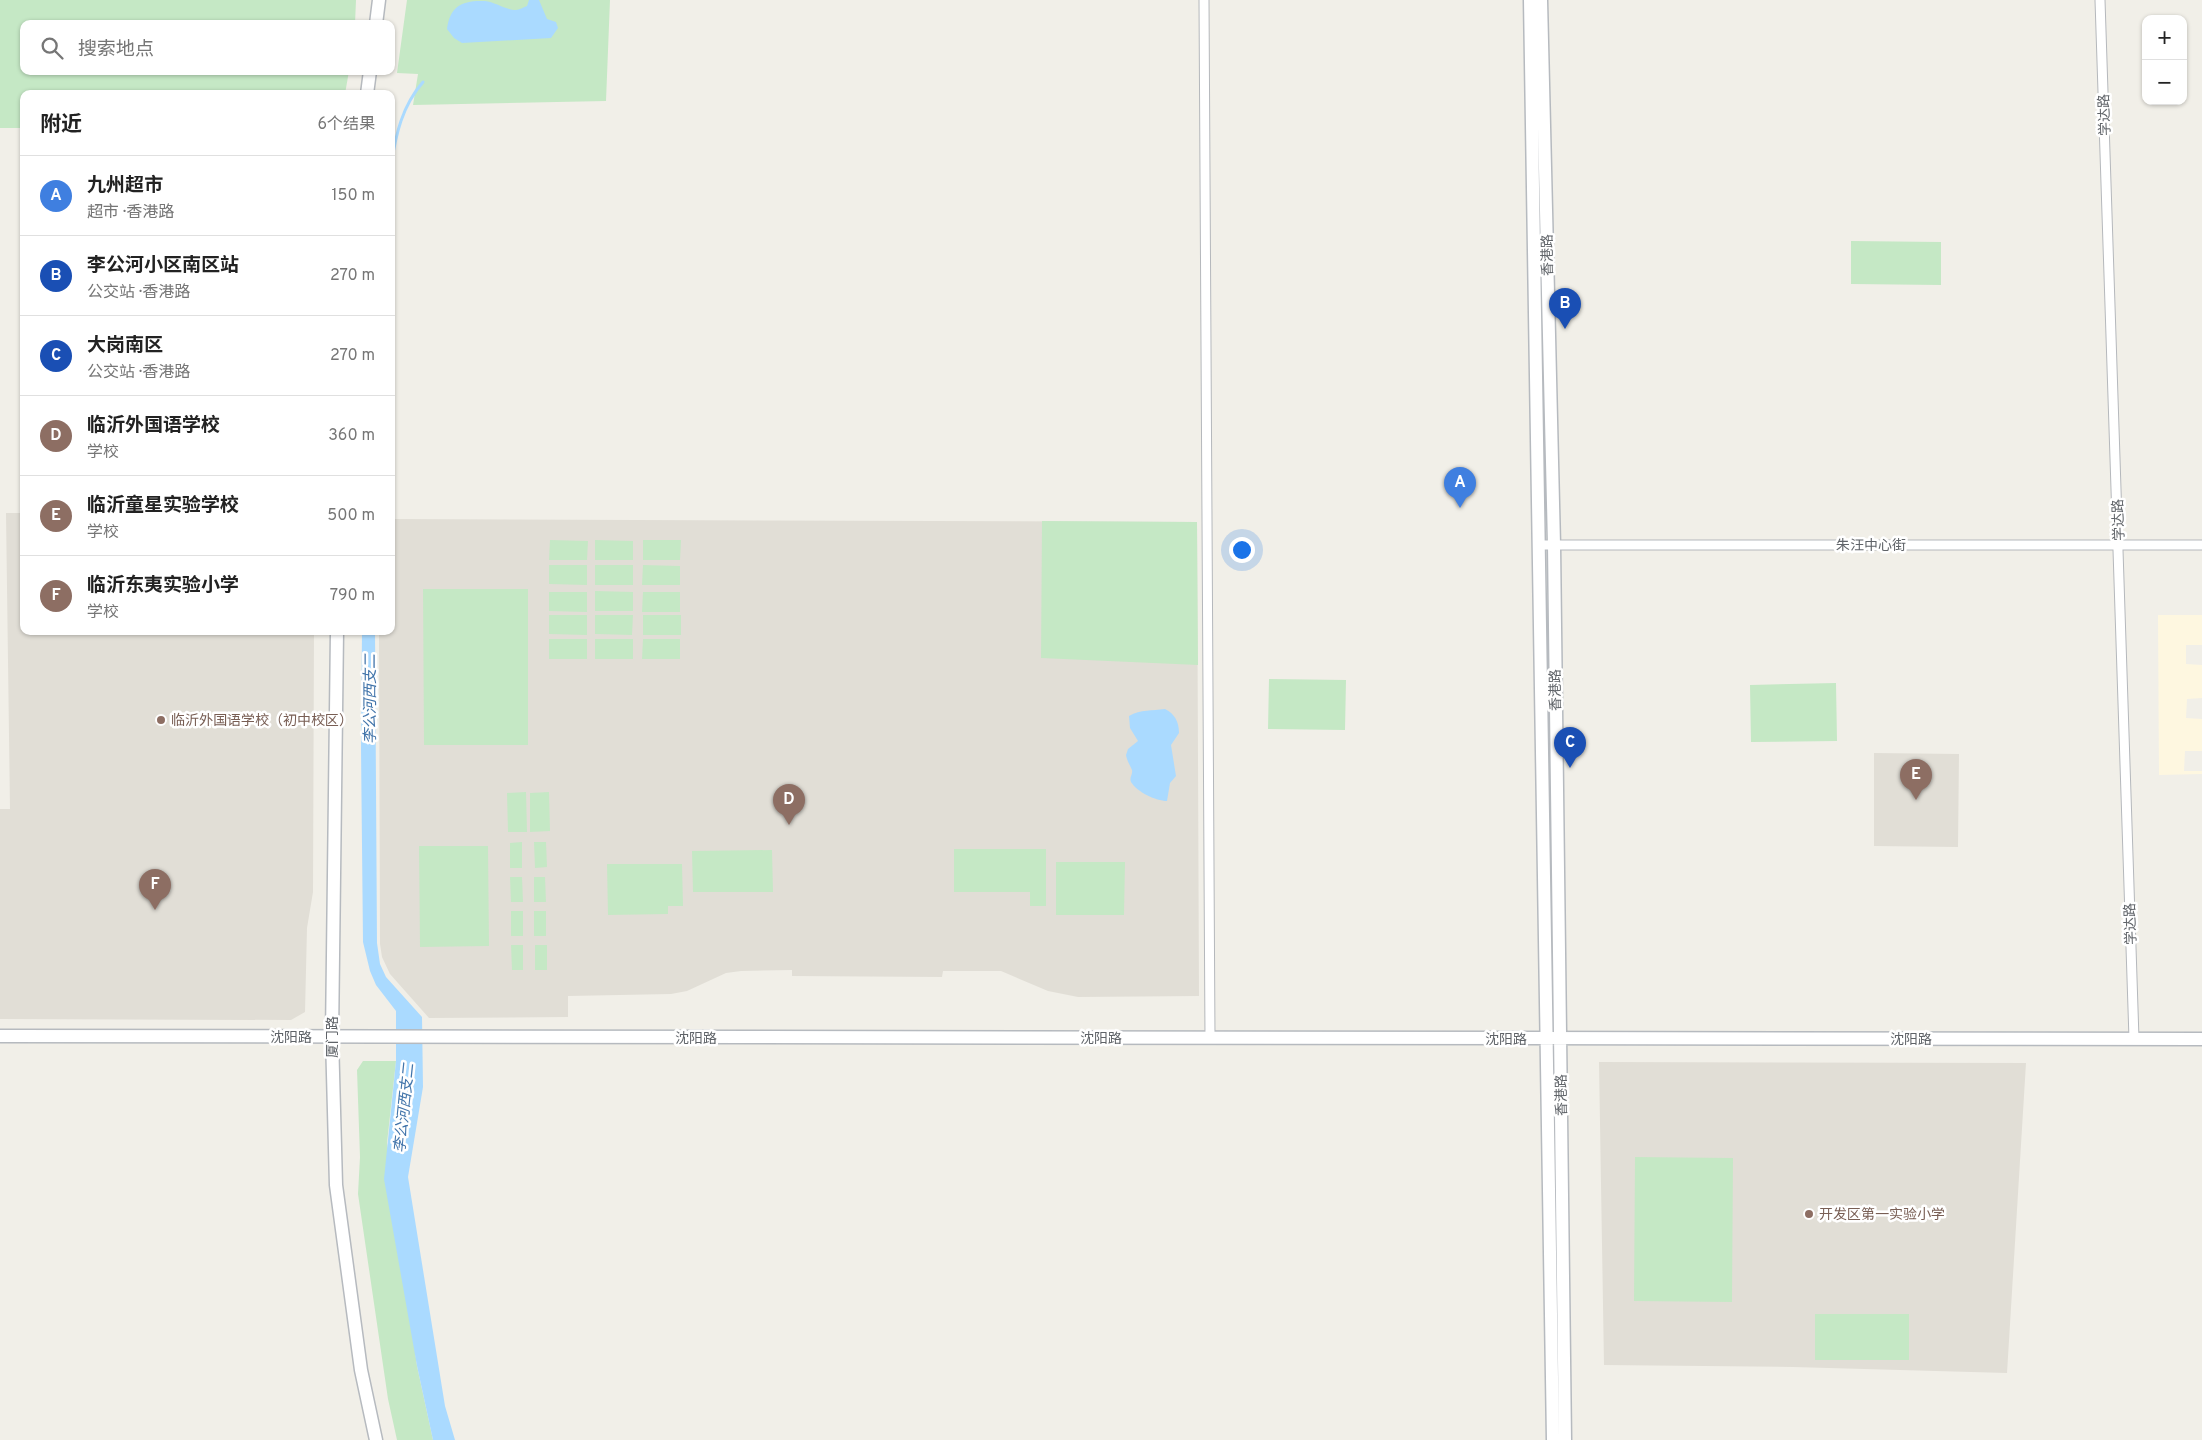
<!DOCTYPE html>
<html lang="zh">
<head>
<meta charset="utf-8">
<style>
  :root { --surface:#fff; --page:#f2f2f2; --text:#222; --muted:#767676; --line:#e0e0e0; --accent:#ea4335 }
  body { margin:0; font-family:Overpass,"Noto Sans SC",sans-serif; background:var(--page); color:var(--text) }
  .controls { position:absolute; right:15px; top:15px; display:grid; overflow:hidden; border-radius:10px; box-shadow:0 1px 4px #0004 }
  .controls button { width:45px; height:45px; display:grid; place-items:center; padding:0; border:0; border-bottom:1px solid var(--line); background:var(--surface); color:var(--text); font:25px sans-serif }
  .you { position:absolute; left:1241px; top:549px; width:18px; height:18px; margin:-12px; border:4px solid #fff; border-radius:50%; background:#1a73e8; box-shadow:0 0 0 8px #1a73e833 }
  .badge { display:grid; place-items:center; width:32px; height:32px; border-radius:50%; background:var(--accent); color:#fff; font-size:16px; font-weight:700 }
  .pin { position:absolute; translate:-50% -41px; filter:drop-shadow(0 1px 2px #0008) }
  .pin::after { content:''; position:absolute; top:26px; width:18px; height:15px; background:inherit; clip-path:polygon(0 0,100% 0,50% 100%) }
  .list { margin:0; padding:0; list-style:none }
  h2 { display:flex; justify-content:space-between; align-items:center; height:65px; margin:0; padding:0 20px; font-size:21px }
  h2 small { font-size:16px; font-weight:400; color:var(--muted) }
  .list li { display:grid; grid-template-columns:32px 1fr auto; gap:15px; align-items:center; box-sizing:border-box; height:80px; padding:0 20px; border-top:1px solid var(--line) }
  .list b { display:block; font-size:19px; white-space:nowrap }
  .list p { margin:0; font-size:16px; white-space:nowrap; color:var(--muted) }
  .list em { font-size:16px; font-style:normal; color:var(--muted) }
  .icon { flex:none; width:28px; height:28px; fill:none; stroke:currentColor; stroke-width:2; stroke-linecap:round; stroke-linejoin:round }
  .map { position:relative; flex:none; width:2202px; height:1440px; overflow:hidden }
  .search { position:absolute; background:var(--surface); box-shadow:0 1px 4px #0004; left:20px; top:20px; width:375px; height:55px; display:flex; align-items:center; gap:12px; box-sizing:border-box; padding:0 18px; border-radius:10px; color:var(--muted); font-size:19px }
  .panel { position:absolute; background:var(--surface); box-shadow:0 1px 4px #0004; left:20px; top:90px; width:375px; height:545px; border-radius:10px }
  .map>svg:first-child { display:block }
</style>
</head>
<body>
<div class="map">
<svg width="2202" height="1440" viewBox="0 0 2202 1440">
  <rect width="100%" height="100%" fill="#f1efe8"/>
  <path fill="#fef7e0" d="M2158 615H2202V645H2186V664L2202 665V698L2187 699 2186 718 2202 719V751H2185L2184 771H2202V774L2159 775Z"/>
  <path fill="#e1ded6" d="M6 513H24V631H314L313 892 307 928 305 1012 291 1020 0 1019V809H10Z
    M391 519 1197 522 1199 996 1078 997 1048 991 1001 971H943L942 977 792 976V970L741 971 726 973 687 991 671 994 568 996V1017L429 1018 390 974 382 957 380 944 379 631H391Z
    M1874 753 1959 754 1958 847 1874 846Z
    M1599 1062 2026 1063 2007 1373 1793 1367 1604 1365Z"/>
  <path fill="#c5e8c5" d="M0 0H356L355 24H24V71H349L345 94H24V128H0Z
    M407 0H610L606 101 413 105 418 74 397 73Z
    M1851 241 1941 242V285L1851 284Z
    M1042 521 1197 522 1198 665 1041 658Z
    M550 540 588 541 587 560H549Z
    M595 540 633 541V560H595Z
    M643 540H681L680 560H643Z
    M549 565H587V585L549 584Z
    M595 565H633V585H595Z
    M643 565 680 566V585H642Z
    M423 589H528V745H424Z
    M595 591 633 592V611H595Z
    M549 592H587V612L549 611Z
    M643 592H680V612H642Z
    M549 615H587V635L549 634Z
    M595 615H633L632 635 595 634Z
    M643 615H681V635H643Z
    M549 639H587V659H549Z
    M595 639H633V659H595Z
    M643 639H680V659H642Z
    M1269 679 1346 680 1345 730 1268 729Z
    M1836 683 1837 741 1751 742 1750 685Z
    M526 792 527 832H508L507 793Z
    M549 792 550 831 530 832V793Z
    M522 842V868H510V843Z
    M534 842H546L547 867 535 868Z
    M419 846H488L489 946 420 947Z
    M954 849H1046V906H1030V892H954Z
    M772 850 773 892H693L692 851Z
    M1056 862H1125L1124 915H1056Z
    M607 864H682L683 906H668V914L608 915Z
    M510 877H522L523 902H511Z
    M534 877H545L546 902H534Z
    M511 911H523V936H511Z
    M534 911H546V936H534Z
    M511 945H523V970H512Z
    M535 945H547V970H535Z
    M363 1061H396L387 1143 417 1366 433 1440H397L388 1399 358 1194 360 1157 357 1070Z
    M1635 1157 1733 1158 1732 1302 1634 1301Z
    M1815 1314H1909V1360H1815Z"/>
  <path fill="#aadaff" d="M529 0H539L547 19 556 22 558 28 551 38 462 43 454 38 447 29C450 6 462 0 485 1 495 2 506 10 516 10 519 10 524 7 527 6Z
    M362 631H375L377 943 380 964 386 977 422 1017 423 1087 408 1177 445 1406 455 1440H433L417 1366 384 1179 396 1061V1011L376 985 370 971 363 942 361 748Z
    M1165 709C1175 714 1179 722 1179 733L1171 745 1176 776 1170 783 1167 801C1156 801 1137 792 1131 782 1129 777 1133 775 1132 770 1130 765 1127 761 1126 755L1128 749 1138 741 1130 728 1129 716C1141 709 1152 711 1165 709Z"/>
  <g fill="none" stroke-linecap="round" stroke-linejoin="round">
    <path stroke="#aadaff" stroke-width="3" d="M391 165C396 134 402 106 423 82"/>
    <defs>
      <path id="street" d="M1204 0 1210 1038
        M2100 0 2134 1039
        M1540 545H2202"/>
      <path id="secondary" d="M1530 0 1553 1440
        M1541 0 1554 545 1565 1440
        M376 24 379 0
        M367 94 370 71
        M337 631 332 1037 336 1185 361 1370 376 1440
        M0 1036 2202 1039"/>
    </defs>
    <use href="#street" stroke="#b5b8bc" stroke-width="11"/>
    <use href="#secondary" stroke="#b6babf" stroke-width="15"/>
    <use href="#street" stroke="#fff" stroke-width="9"/>
    <use href="#secondary" stroke="#fff" stroke-width="12"/>
  </g>
  <g fill="#8d6e63" stroke="#fff" stroke-width="2">
    <circle cx="161" cy="720" r="5"/>
    <circle cx="1809" cy="1214" r="5"/>
  </g>
  <g text-anchor="middle" stroke-width="5" stroke-linejoin="round" paint-order="stroke">
    <g font-size="14" fill="#5f6368" stroke="#fff">
      <text transform="translate(2104 115) rotate(-92)" y="5">学达路</text>
      <text transform="translate(1547 255) rotate(-91)" y="5">香港路</text>
      <text transform="translate(2118 520) rotate(-92)" y="5">学达路</text>
      <text x="1871" y="550">朱汪中心街</text>
      <text transform="translate(1555 690) rotate(-91)" y="5">香港路</text>
      <text transform="translate(2130 924) rotate(-92)" y="5">学达路</text>
      <text x="291" y="1042">沈阳路</text>
      <text transform="translate(332 1037) rotate(-90)" y="5">厦门路</text>
      <text x="696" y="1043">沈阳路</text>
      <text x="1101" y="1043">沈阳路</text>
      <text x="1506" y="1044">沈阳路</text>
      <text x="1911" y="1044">沈阳路</text>
      <text transform="translate(1561 1095) rotate(-91)" y="5">香港路</text>
    </g>
    <g font-size="14" fill="#785e54" stroke="#fff" text-anchor="start">
      <text x="171" y="725">临沂外国语学校（初中校区）</text>
      <text x="1819" y="1219">开发区第一实验小学</text>
    </g>
    <g font-size="15" font-style="italic" fill="#4174aa" stroke="#fff">
      <text transform="translate(370 699) rotate(-90)" y="5">李公河西支二</text>
      <text transform="translate(404 1108) rotate(-84)" y="5">李公河西支二</text>
    </g>
  </g>
</svg>
<div class="controls">
<button>+</button>
<button>−</button>
</div>
<div class="you"></div>
<div class="pin badge" style="left:1460px;top:508px;background:#3f7fe0">A</div>
<div class="pin badge" style="left:1565px;top:329px;background:#1a4fb4">B</div>
<div class="pin badge" style="left:1570px;top:768px;background:#1a4fb4">C</div>
<div class="pin badge" style="left:789px;top:825px;background:#8d6e63">D</div>
<div class="pin badge" style="left:1916px;top:800px;background:#8d6e63">E</div>
<div class="pin badge" style="left:155px;top:910px;background:#8d6e63">F</div>
<div class="search"><svg class="icon" aria-label="search" viewBox="0 0 24 24"><circle cx="10" cy="10" r="6"/><path d="M15 15l6 6"/></svg>搜索地点</div>
<section class="panel">
<h2>附近<small>6个结果</small></h2>
<ul class="list">
<li><span class="badge" style="background:#3f7fe0">A</span><div><b>九州超市</b><p>超市 · 香港路</p></div><em>150 m</em></li>
<li><span class="badge" style="background:#1a4fb4">B</span><div><b>李公河小区南区站</b><p>公交站 · 香港路</p></div><em>270 m</em></li>
<li><span class="badge" style="background:#1a4fb4">C</span><div><b>大岗南区</b><p>公交站 · 香港路</p></div><em>270 m</em></li>
<li><span class="badge" style="background:#8d6e63">D</span><div><b>临沂外国语学校</b><p>学校</p></div><em>360 m</em></li>
<li><span class="badge" style="background:#8d6e63">E</span><div><b>临沂童星实验学校</b><p>学校</p></div><em>500 m</em></li>
<li><span class="badge" style="background:#8d6e63">F</span><div><b>临沂东夷实验小学</b><p>学校</p></div><em>790 m</em></li>
</ul>
</section>
</div>
</body>
</html>
